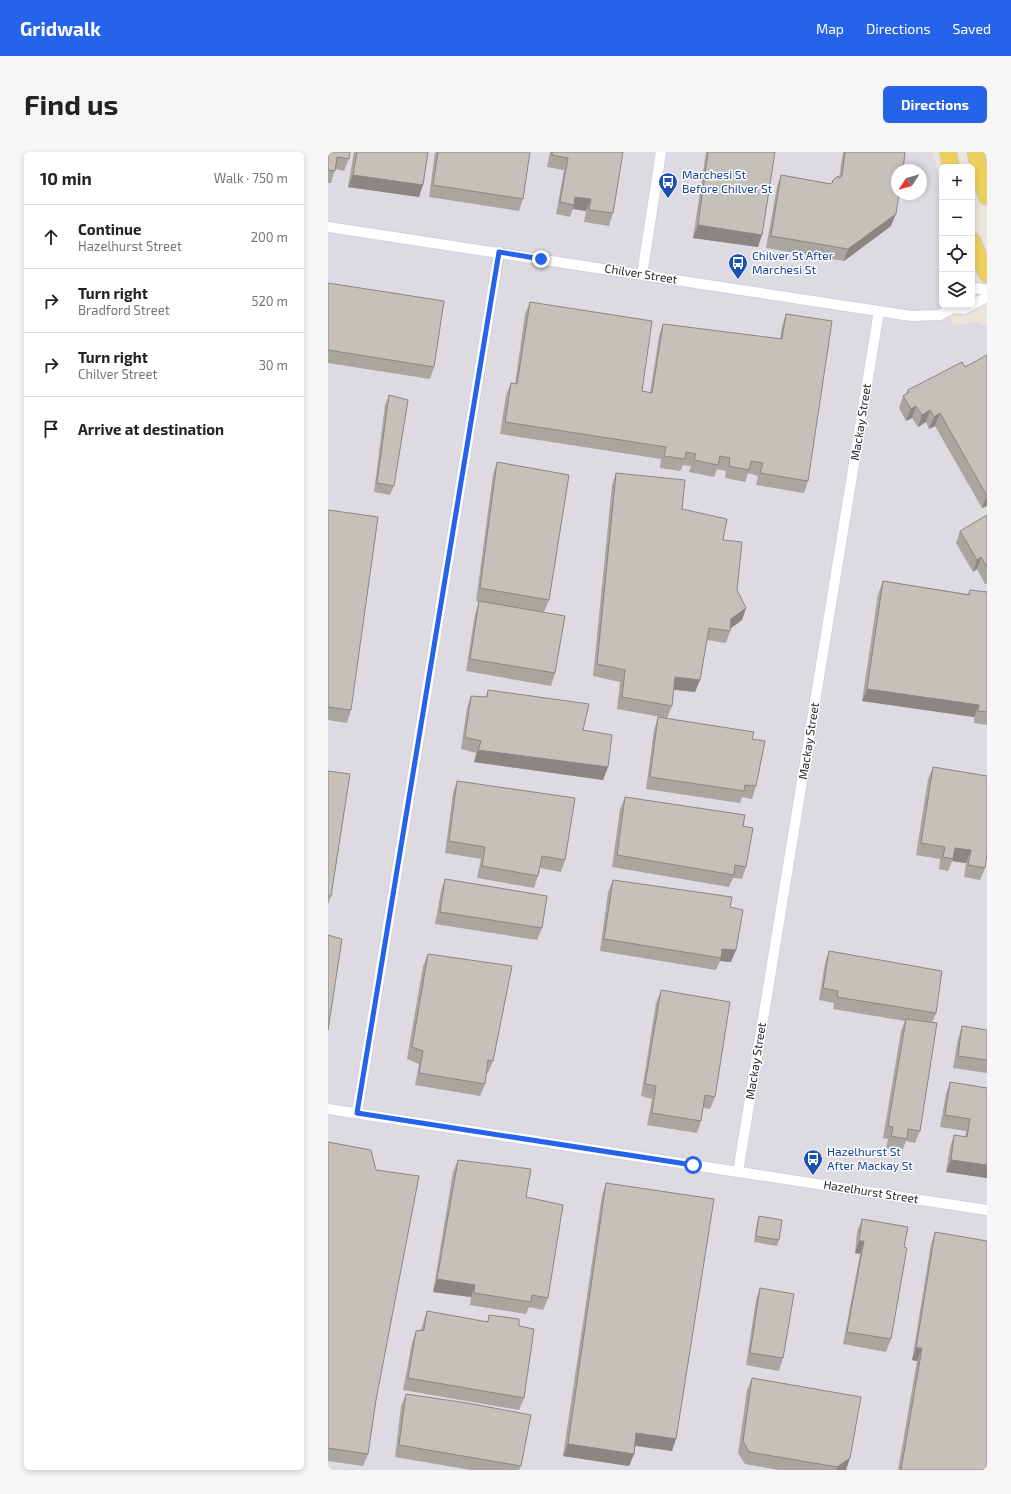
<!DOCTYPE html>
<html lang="en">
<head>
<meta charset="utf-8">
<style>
  :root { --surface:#fff; --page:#f6f6f6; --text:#222; --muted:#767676; --line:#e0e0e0; --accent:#2563eb }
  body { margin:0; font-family:"Exo 2",sans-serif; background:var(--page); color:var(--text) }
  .controls { position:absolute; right:12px; top:12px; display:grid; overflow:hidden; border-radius:6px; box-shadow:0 2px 6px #0003 }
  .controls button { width:36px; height:36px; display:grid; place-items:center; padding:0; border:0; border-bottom:1px solid var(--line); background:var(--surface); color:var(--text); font:20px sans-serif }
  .compass { position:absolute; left:563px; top:12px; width:36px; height:36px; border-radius:50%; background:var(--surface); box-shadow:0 2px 6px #0003; rotate:234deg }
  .stop { position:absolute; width:12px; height:12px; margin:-9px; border:3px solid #2563eb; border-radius:50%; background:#fff }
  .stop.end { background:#2563eb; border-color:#fff; box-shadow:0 1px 4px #0008 }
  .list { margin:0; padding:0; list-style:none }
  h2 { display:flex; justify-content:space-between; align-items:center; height:52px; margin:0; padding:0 16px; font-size:17px }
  h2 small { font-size:13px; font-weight:400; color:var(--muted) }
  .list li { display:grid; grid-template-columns:26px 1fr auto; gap:12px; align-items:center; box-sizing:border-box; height:64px; padding:0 16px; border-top:1px solid var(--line) }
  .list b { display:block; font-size:15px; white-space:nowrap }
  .list p { margin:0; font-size:13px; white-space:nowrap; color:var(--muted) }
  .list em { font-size:13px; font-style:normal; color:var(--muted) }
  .icon { flex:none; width:22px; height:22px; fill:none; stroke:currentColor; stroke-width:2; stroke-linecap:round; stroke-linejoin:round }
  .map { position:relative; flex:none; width:659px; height:1318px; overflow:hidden; border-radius:6px }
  header { display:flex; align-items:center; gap:24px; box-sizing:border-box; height:56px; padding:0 20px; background:var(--accent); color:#fff }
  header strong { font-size:19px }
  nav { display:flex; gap:22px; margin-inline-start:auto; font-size:14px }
  .intro { display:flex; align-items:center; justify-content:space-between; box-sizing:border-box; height:96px; padding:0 24px }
  h1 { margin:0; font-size:28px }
  .button { padding:10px 18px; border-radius:6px; background:var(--accent); color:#fff; font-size:14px; font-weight:700 }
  main { display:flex; gap:24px; padding:0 24px }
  aside { flex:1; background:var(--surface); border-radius:6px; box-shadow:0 2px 6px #0003 }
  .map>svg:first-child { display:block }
</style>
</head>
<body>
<header>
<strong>Gridwalk</strong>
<nav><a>Map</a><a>Directions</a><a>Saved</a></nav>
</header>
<div class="intro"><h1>Find us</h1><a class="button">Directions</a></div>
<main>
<aside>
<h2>10 min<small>Walk · 750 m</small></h2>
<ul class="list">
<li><svg class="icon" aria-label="ahead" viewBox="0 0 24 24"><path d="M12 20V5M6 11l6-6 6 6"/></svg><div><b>Continue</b><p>Hazelhurst Street</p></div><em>200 m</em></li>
<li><svg class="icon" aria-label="right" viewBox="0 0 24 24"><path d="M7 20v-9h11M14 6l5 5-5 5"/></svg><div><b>Turn right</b><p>Bradford Street</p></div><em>520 m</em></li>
<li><svg class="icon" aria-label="right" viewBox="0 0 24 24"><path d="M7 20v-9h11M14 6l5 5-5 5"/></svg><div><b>Turn right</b><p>Chilver Street</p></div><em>30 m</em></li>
<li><svg class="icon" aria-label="arrive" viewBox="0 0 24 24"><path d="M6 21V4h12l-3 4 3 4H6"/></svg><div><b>Arrive at destination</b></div></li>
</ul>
</aside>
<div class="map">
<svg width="659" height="1318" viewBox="0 0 659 1318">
  <rect width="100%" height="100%" fill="#eae4d9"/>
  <path fill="#dddae2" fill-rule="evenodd" d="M0 0H605L614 42V153H616L626 173 649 170 659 174V1318H0ZM569 18H593V42H569Z"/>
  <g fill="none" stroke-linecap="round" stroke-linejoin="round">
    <defs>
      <path id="minor" d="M0 75 583 164 612 163 625 156 636 157 659 145
        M314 123 333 0
        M644 139 649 136 659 138
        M0 957 659 1058
        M29 961 171 100
        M410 1020 551 159"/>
      <path id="primary" d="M620 0 623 15
        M648 0 652 24 659 45
        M644 89 659 122"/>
    </defs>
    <use href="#minor" stroke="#cfd2e1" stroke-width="12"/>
    <use href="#primary" stroke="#c7c7c7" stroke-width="18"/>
    <use href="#minor" stroke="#fff" stroke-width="10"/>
    <use href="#primary" stroke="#edd05c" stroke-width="16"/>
  </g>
  <path fill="#a9a59f" d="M0 0 21 7 16 19 7 17 3 31H0Z
    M26 0H100L91 45 20 35Z
    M107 0H202L195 47 191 59 101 45Z
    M222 0H295L285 61 281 74 256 70 258 59 245 57 242 65 228 62 236 18 219 15Z
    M378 0H447L430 95 365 86Z
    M515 0H577L563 74 516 109 438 96 449 35 453 23 503 32 504 29 511 26Z
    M0 131 106 215 102 227 0 211Z
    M202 150 314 239 322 241 331 184 335 172 452 187 454 174 458 162 480 329 476 341 428 333 430 324 420 321 417 330 397 326 398 319 389 317 386 325 361 320 363 314 355 313 352 319 332 316 333 307 172 282 178 243 183 231 187 232 197 162Z
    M659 203V354L654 356 607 274 601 277 598 270 590 275 584 266 578 269 571 256 575 244 578 242 580 238 637 215Z
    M61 243 66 334 62 343 46 340 57 253Z
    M169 310 221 448 216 460 148 449 165 322Z
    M288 321 354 357 395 388 409 438 418 456 414 468 403 476 398 491 379 488 372 528 367 540 346 538 344 554 339 566 289 557 292 530 265 524 284 333Z
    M0 358 23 558 19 571 0 568Z
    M659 363V432H657L649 417 645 420 628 391 632 379Z
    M555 429 640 442 642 438 659 440V573L646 571V565L534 549 550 442Z
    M151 449 227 521 223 534 138 519 147 462Z
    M160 538 255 578 280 615 275 628 146 610 148 601 133 597 139 556 143 544 158 545Z
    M330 565 424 587 428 634 424 647 414 645 412 651 318 637 326 578Z
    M605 615 657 716 652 728 636 725 638 711 624 709 620 719 611 717 612 707 588 703 600 627Z
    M0 619 3 744 0 753Z
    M129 629 237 708 233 720 212 716 210 724 206 736 149 726 153 707 117 701 125 641Z
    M297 645 415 674 418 715 414 727 405 726 401 735 284 715 292 657Z
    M117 727 214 776 209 788 107 772 113 739Z
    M285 728 402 755 403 810 392 809 388 818 272 799 280 740Z
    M501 799 608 861 604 871 592 979 587 991 578 989 574 999 558 996 560 987 555 986 573 879 577 869 505 857 506 851 491 848 497 811Z
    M100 802 165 909 160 921H158L157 932 152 944 87 933 91 912 79 907 95 814Z
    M333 838 387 945 382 957 375 956 373 969 369 981 319 973 324 947 313 944 328 851Z
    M634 874 659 878V921L625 916 630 887Z
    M622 930 659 936V1026L618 1020 622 995 626 983 637 985 638 979 612 975 618 942Z
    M0 990 48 1248 40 1302 35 1314 0 1309Z
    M130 1008 198 1045 220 1146 215 1158 201 1155 198 1162 142 1153 143 1145 105 1140 125 1020Z
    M278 1031 344 1299 307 1294 306 1302 301 1314 235 1304 274 1043Z
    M431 1064 451 1088 449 1094 426 1090 429 1070Z
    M534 1067 576 1095 563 1187 558 1200 515 1192 532 1102 527 1101 529 1080Z
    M607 1080 659 1318H570L589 1209 584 1208 603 1092Z
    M432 1136 455 1206 451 1219 418 1213 428 1148Z
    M99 1159 159 1170 161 1163 196 1246 191 1258 75 1238 84 1191 88 1179 93 1178 95 1171Z
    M424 1226 518 1318H451L417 1312 410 1301 419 1238Z
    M78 1242 193 1314 191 1318H143L67 1305 73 1254Z"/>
  <path fill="#8a8682" d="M25 23 95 33 91 45 20 35Z
    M247 45 263 47 258 59 245 57 246 53Z
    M568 62 563 74 516 109 520 97Z
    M370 73 434 83 430 95 365 86Z
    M588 254 584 266 578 269 583 257Z
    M602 258 598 270 590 275 594 263Z
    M612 261 607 274 601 277 606 265Z
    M659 344V354L654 356Z
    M653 405 649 417 645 420 649 408Z
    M418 456 414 468 399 479 403 467Z
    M347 525 372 528 367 540 343 537Z
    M539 537 651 553 646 565 534 549Z
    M150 598 280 615 275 628 146 610Z
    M627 696 643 698 638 711 624 709Z
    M394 797 408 798 403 810 392 809Z
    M623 1008 659 1013V1026L618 1020Z
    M531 1089H536L532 1102 527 1101Z
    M109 1127 147 1133 143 1145 105 1140Z
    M588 1196H594L589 1209 584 1208Z
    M308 1281 348 1287 344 1299 304 1293Z
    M240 1292 306 1302 301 1314 235 1304Z
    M522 1306 518 1318H508L509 1315Z"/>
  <path fill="#c5c0b9" stroke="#8a8682" d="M0 0H22L21 7 9 5 7 19 0 18Z
    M29 0H100L95 33 25 23Z
    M110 0H202L195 47 105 33Z
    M224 0H295L285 61 261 58 263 47 247 45 246 53 232 50 240 6 224 3Z
    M380 0H447L434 83 370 73Z
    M517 0H577L575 18H569V42H571L568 62 520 97 443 84 453 23 503 32 505 30 504 29 510 24 511 26 514 24Z
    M0 131 116 149 106 215 0 198Z
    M202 150 324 169 314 239 324 241 335 172 454 187 458 162 504 169 480 329 432 321 435 311 423 309 421 318 401 314 402 306 392 304 390 313 366 308 368 302 358 300 357 307 336 304 338 295 177 270 183 231 189 232Z
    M659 203V344L612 261 606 265 602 258 594 263 588 254 583 257 575 244 581 240 580 238 634 210 637 215Z
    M61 243 80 248 66 334 49 331Z
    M169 310 241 323 221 448 152 436Z
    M288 321 357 328 354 357 399 367 395 388 414 390 409 438 418 456 403 467 402 479 381 476 372 528 347 525 344 554 294 545 297 518 269 512Z
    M0 358 50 365 23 558 0 555Z
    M659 363V415L653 405 649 408 632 379Z
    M555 429 641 443 642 438 659 440V560L650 559 651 553 539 537Z
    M151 449 237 464 227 521 142 507Z
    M160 538 261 552 255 578 284 583 280 615 150 598 153 589 137 585 143 544 159 545Z
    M330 565 426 580 424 587 437 589 428 634 417 633 416 639 322 625Z
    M605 615 659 624V702L657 716 640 713 643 698 627 696 625 707 615 705 617 695 593 691Z
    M0 619 22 622 3 744H0Z
    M129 629 247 646 237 708 214 704 210 724 154 714 157 695 121 689Z
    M297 645 417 663 415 674 425 676 418 715 407 713 406 723 289 703Z
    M117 727 219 744 214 776 112 760Z
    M285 728 404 745 402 755 415 758 408 798 394 797 393 806 276 787Z
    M0 783 14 787 0 878Z
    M501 799 614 819 608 861 509 845 510 839 495 836Z
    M100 802 184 814 165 909 160 908 157 932 91 921 95 899 84 895Z
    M333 838 402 850 387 945 377 943 373 969 324 961 328 934 317 932Z
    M578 867 609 871 592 979 580 977 579 987 563 984 565 975 560 974Z
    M634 874 659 878V908L630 904Z
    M622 930 659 936V1013L623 1008 626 983 639 985 642 967 617 963Z
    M0 990 43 998 48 1018 91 1024 48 1248 40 1302 0 1296Z
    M130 1008 203 1017 198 1045 235 1053 220 1146 204 1143 203 1150 146 1141 147 1133 109 1127Z
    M278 1031 386 1047 348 1287 308 1281 306 1302 240 1292Z
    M431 1064 454 1068 451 1088 428 1084Z
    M534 1067 580 1075 576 1095 579 1096 563 1187 519 1180 536 1089H531Z
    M607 1080 659 1089V1318H573L594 1196H588Z
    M432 1136 466 1142 455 1206 422 1201Z
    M99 1159 160 1170 161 1163 191 1167V1174L206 1177 196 1246 80 1226 88 1179 96 1178Z
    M424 1226 533 1245 522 1306 509 1315 421 1300 415 1289Z
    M78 1242 139 1251 203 1263 193 1314 71 1293Z"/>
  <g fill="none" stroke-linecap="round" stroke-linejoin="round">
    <path stroke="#2563eb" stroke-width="5" d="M213 107 171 100 29 961 365 1013"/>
  </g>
  <defs>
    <symbol id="bus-pin" viewBox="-11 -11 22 30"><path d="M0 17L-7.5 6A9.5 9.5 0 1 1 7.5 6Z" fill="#1a4fb4" stroke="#fff"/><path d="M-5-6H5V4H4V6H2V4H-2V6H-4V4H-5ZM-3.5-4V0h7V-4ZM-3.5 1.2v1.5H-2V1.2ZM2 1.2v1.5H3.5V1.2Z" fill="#fff"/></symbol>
  </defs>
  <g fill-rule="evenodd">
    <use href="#bus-pin" x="329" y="19" width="22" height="30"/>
    <use href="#bus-pin" x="399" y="100" width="22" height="30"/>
    <use href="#bus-pin" x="474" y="996" width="22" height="30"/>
  </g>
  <g text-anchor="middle" stroke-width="3" stroke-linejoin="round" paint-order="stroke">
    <g font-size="12" fill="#164399" stroke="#fff" text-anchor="start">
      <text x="354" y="27">Marchesi St<tspan x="354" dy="14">Before Chilver St</tspan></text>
      <text x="424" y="108">Chilver St After<tspan x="424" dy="14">Marchesi St</tspan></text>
      <text x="499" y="1004">Hazelhurst St<tspan x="499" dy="14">After Mackay St</tspan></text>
    </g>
    <g font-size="12" fill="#282828" stroke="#fff">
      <text transform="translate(313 122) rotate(9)" y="4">Chilver Street</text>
      <text transform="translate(533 270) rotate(-81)" y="4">Mackay Street</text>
      <text transform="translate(481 589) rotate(-81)" y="4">Mackay Street</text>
      <text transform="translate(428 909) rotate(-81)" y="4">Mackay Street</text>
      <text transform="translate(543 1040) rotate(9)" y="4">Hazelhurst Street</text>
    </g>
  </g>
</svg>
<div class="controls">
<button>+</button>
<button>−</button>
<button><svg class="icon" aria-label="locate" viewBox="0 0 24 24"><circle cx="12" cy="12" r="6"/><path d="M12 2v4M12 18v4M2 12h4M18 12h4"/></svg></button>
<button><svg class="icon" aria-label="layers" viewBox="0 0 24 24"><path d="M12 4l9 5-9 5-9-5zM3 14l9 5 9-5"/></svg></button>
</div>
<svg class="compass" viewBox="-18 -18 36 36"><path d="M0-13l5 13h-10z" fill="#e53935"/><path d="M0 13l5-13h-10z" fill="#767676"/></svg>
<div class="stop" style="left:365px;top:1013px"></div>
<div class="stop end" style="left:213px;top:107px"></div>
</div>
</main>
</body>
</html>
